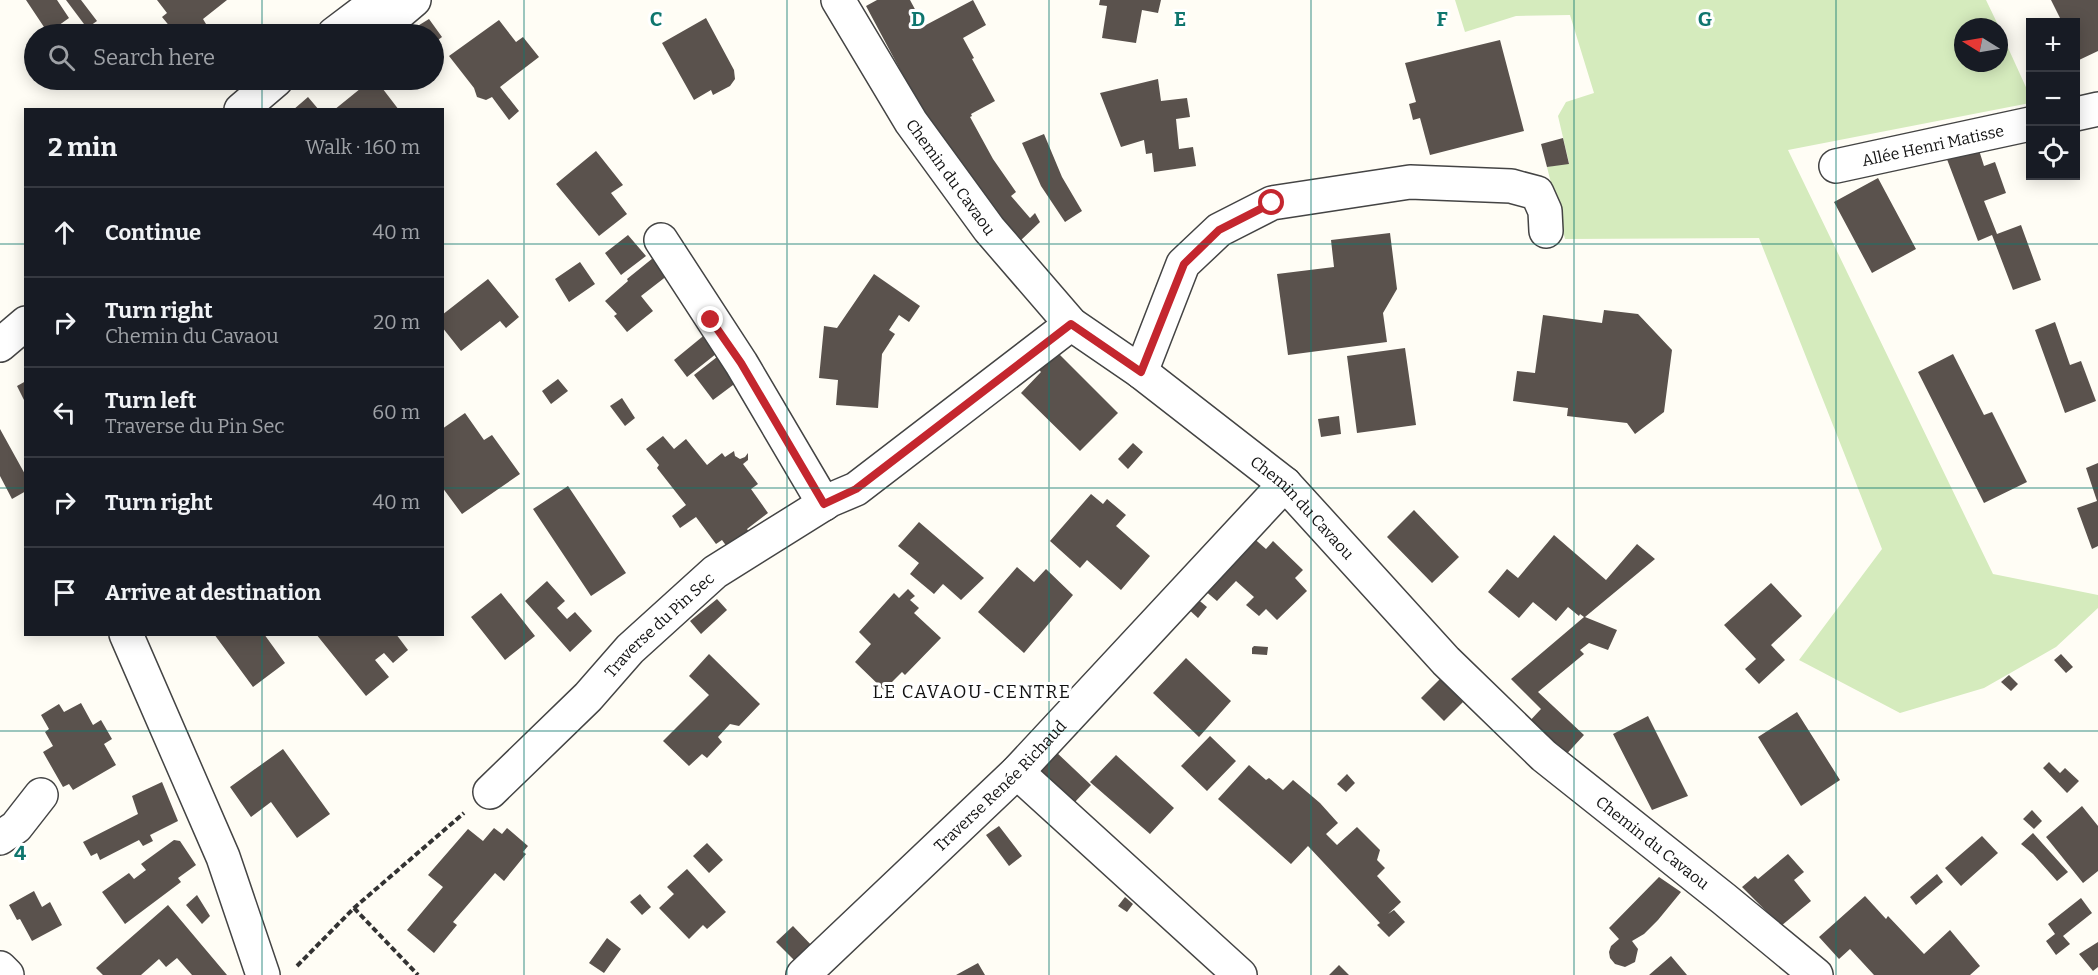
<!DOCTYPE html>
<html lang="en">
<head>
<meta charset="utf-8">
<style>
  :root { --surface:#171b24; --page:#20242c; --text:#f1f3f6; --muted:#9ea1a6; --line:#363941 }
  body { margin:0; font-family:Bitter,serif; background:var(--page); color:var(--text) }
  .controls { position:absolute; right:18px; top:18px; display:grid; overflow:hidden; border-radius:0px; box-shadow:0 3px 15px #0003 }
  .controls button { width:54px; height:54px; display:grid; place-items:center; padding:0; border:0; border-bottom:2px solid var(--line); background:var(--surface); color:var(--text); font:30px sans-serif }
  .compass { position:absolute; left:1954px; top:18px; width:54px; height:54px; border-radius:50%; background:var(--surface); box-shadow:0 3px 15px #0003; rotate:281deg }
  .stop { position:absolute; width:18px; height:18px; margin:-14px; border:4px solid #c4262e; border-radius:50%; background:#fff }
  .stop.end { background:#c4262e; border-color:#fff; box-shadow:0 2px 6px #0008 }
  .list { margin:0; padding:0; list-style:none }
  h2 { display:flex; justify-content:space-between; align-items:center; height:78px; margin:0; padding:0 24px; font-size:26px }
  h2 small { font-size:20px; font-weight:400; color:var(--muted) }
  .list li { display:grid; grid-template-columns:39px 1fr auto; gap:18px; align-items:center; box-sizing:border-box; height:90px; padding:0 24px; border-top:2px solid var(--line) }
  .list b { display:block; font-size:22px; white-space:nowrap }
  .list p { margin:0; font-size:20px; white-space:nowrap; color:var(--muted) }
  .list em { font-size:20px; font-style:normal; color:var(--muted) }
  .icon { flex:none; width:33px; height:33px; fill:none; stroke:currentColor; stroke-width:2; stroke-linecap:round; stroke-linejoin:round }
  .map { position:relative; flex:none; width:2098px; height:975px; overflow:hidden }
  .search { position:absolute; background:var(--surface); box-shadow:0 3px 15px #0003; left:24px; top:24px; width:420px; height:66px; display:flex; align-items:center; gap:15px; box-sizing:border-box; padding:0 21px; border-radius:33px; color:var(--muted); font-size:22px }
  .panel { position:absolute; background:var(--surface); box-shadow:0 3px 15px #0003; left:24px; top:108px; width:420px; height:528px; border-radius:0px }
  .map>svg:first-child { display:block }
</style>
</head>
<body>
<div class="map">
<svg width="2098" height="975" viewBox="0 0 2098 975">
  <rect width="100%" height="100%" fill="#fffdf5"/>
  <path fill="#d5ebbd" d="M1455 0H1986L1999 27H1963V63H1999V28L2030 96V103L1788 150 1993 574 2098 595V608L2056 647 1984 688 1900 713 1799 660 1882 549 1759 238 1565 239 1547 167 1569 163 1558 116 1566 102 1594 93 1570 15 1516 16 1465 32Z"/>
  <path fill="#5a524d" d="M26 0H57L69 18 48 33Z
    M66 0H81L97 21 87 28Z
    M157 0H227L203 19 206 24 194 34 188 28 180 34H176L162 17 167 13Z
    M877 0H910L924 26 973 0 986 25 963 38 974 58 972 59 995 101 971 114 972 116 970 117 993 159 1016 192 1011 196 1030 218 1035 213 1040 222 1019 242 935 135 866 6Z
    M1100 0H1161L1158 13 1142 10 1136 43 1102 38 1107 6 1099 5Z
    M2051 0H2098V51L2079 60 2076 53V22H2062Z
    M706 18 734 70 735 79 730 86 713 95 711 90 694 100 662 43Z
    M429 19 442 37 434 43V34H421L416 27Z
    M499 20 516 42 523 37 539 57 500 87 519 111 509 120 492 97 486 100 477 97 474 88 449 56Z
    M1500 40 1524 131 1430 155 1420 118 1413 120 1409 104 1416 102 1405 63Z
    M1158 79 1161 101 1187 98 1190 117 1176 119 1179 149 1193 147 1196 166 1154 172 1152 153 1146 154 1144 140 1121 147 1100 93Z
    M371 80H376L399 110H334Z
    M308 97 319 110H293Z
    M1044 134 1062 177 1082 211 1065 222 1041 186 1022 143Z
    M1563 138 1569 164 1547 167 1541 144Z
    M1978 147 1984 166 1995 162 2006 193 1984 201 1997 234 2021 225 2041 280 2013 290 1992 235 1978 241 1945 154Z
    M596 151 623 185 611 193 627 214 599 236 556 184Z
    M1878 178 1916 249 1872 273 1834 202Z
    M1390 233 1397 289 1383 313 1387 342 1288 355 1277 274 1334 267 1331 240Z
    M628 235 646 256 621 275 605 253Z
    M658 254 672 272 641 296 653 311 627 332 614 316 617 314 605 301 628 281 627 279Z
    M580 262 595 284 569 302 555 279Z
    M874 274 920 306 909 322 899 315 889 330 895 334 882 354 878 408 836 405 838 380 819 378 824 326 837 328Z
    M488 279 519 317 506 328 500 321 461 351 442 327V315Z
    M1604 310 1638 314 1672 350 1664 412 1635 434 1627 423 1567 416 1568 408 1513 401 1517 371 1535 373 1543 315 1602 323Z
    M2055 322 2070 365 2081 361 2096 401 2065 413 2035 330Z
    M713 328 726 346 687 377 674 360Z
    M1053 348 1118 413 1080 451 1021 393 1041 372 1034 364Z
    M1405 348 1416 425 1357 433 1347 356Z
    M1953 354 1984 415 1992 412 2027 482 1984 503 1918 372Z
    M717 357 737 382 713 400 694 375Z
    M558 379 568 391 551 404 542 391Z
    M26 381V404L17 386Z
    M622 398 635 418 625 426 610 406Z
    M465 413 484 440 492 435 520 474 462 514 442 487V429Z
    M1339 416 1341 434 1321 437 1318 419Z
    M0 429 26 476V491L12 499 0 476Z
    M663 436 674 449 686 439 707 465 722 453 725 457 734 451 735 456 740 459 745 457 748 453V460L743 464 758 484 751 489 768 513 747 529 752 536 730 551 722 540 716 544 696 517 680 528 672 516 686 505 657 468 659 465 646 449Z
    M1133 443 1143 452 1128 469 1118 459Z
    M2098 463V546L2092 549 2077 508 2097 501 2086 468Z
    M568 486 626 573 591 596 533 509Z
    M1091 494 1103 504 1107 499 1126 515 1116 526 1150 556 1121 590 1087 560 1080 568 1050 541Z
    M1414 510 1459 557 1432 583 1387 537Z
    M919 522 984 578 961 600 943 584 934 594 910 574 919 563 898 546Z
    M1250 535 1266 549 1273 541 1303 570 1295 578 1307 591 1277 620 1266 609 1259 616 1246 605 1254 597 1236 581 1217 601 1203 589Z
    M1554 535 1606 580 1637 544 1655 559 1585 617 1617 630 1608 650 1589 643 1580 650 1584 654 1538 692 1584 735 1562 759 1526 725 1541 709 1511 679 1584 617 1580 614 1579 616 1568 607 1556 621 1533 602 1519 618 1488 592 1507 569 1518 578Z
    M1017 567 1034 582 1046 569 1073 595 1024 653 978 612Z
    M547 581 565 601 557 608 567 619 575 612 592 631 570 652 525 601Z
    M1771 583 1802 616 1771 645 1785 660 1759 684 1745 669 1756 659 1724 625Z
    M908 589 915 596 910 600 919 608 914 613 941 638 905 675 902 672 884 690 855 662 871 644 859 632 894 593 899 598Z
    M501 593 535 636 505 660 471 617Z
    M1195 597 1207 607 1198 618 1186 607Z
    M717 599 727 610 701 634 690 621Z
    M214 634H264L285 663 253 687Z
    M316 634H396L408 650 393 663 384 653 375 660 389 677 366 696Z
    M1254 646 1268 647 1267 655 1252 654V648Z
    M709 654 760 704 739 726 730 724 718 737 722 742 707 758 702 754 689 766 663 741 709 695 689 676Z
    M2061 654 2073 667 2066 673 2054 660Z
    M1186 658 1231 701 1199 737 1153 693Z
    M2009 675 2018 684 2011 691 2001 682Z
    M1440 679 1463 702 1444 721 1421 698Z
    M81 703 93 725 101 720 112 739 104 744 116 765 73 790 69 784 63 787 43 752 53 746 45 732 49 729 41 715 59 704 64 712Z
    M1797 712 1840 780 1801 806 1758 737Z
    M1648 716 1688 796 1652 810 1613 734Z
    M1210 736 1236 761 1207 791 1181 766Z
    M283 749 330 814 297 838 271 802 251 817 230 787Z
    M1055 751 1091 785 1074 803 1038 769Z
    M1116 755 1174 808 1150 834 1090 782Z
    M2049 762 2060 773 2065 768 2079 781 2067 793 2043 768Z
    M1249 765 1266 780 1269 778 1283 790 1293 780 1320 803 1338 823 1326 834 1337 845 1357 827 1380 850 1377 860 1385 868 1377 876 1401 902 1388 914 1394 910 1405 922 1389 937 1377 925 1380 923 1308 846 1291 864 1218 799Z
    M1347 774 1355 783 1346 792 1337 784Z
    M162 782 178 821 150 835 153 841 143 846 139 840 100 860 97 853 91 856 83 842 138 814 132 796Z
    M2082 806 2098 826V871L2083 883 2046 837Z
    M2032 810 2042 821 2034 829 2023 819Z
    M999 826 1022 856 1009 866 986 835Z
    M494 828 502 834 507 828 528 846 523 852 526 854 504 881 495 873 453 922 457 925 434 953 407 930 443 887 428 875 468 829 483 841Z
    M2033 833 2068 872 2057 881 2033 854 2021 844Z
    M1982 836 1998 853 1961 886 1945 868Z
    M174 840 180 841 196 865 178 878 181 882 125 924 102 892 129 873 134 879 146 870 141 864Z
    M707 843 723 860 709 873 693 856Z
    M1788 854 1804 872 1794 880 1811 901 1781 926 1742 887 1755 876 1758 879Z
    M687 869 726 912 707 929 703 925 689 939 659 908 674 894 667 887Z
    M1937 874 1943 882 1916 905 1910 897Z
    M1659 877 1681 892 1658 920 1644 934 1632 941 1638 949 1635 962 1625 967 1615 964 1610 958 1609 952 1611 946 1619 939 1609 928Z
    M34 891 42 907 50 902 62 925 32 941 20 919 17 920 9 905Z
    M640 894 651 907 642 915 630 902Z
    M197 895 210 916 202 924 186 905Z
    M1865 896 1886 919 1888 916 1924 954 1950 930 1980 966 1970 975H1874L1850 949 1839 959 1819 937Z
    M1125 897 1133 904 1127 912 1118 906Z
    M2081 898 2092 913 2063 936 2070 944 2056 955 2046 941 2055 934 2048 924Z
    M168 905 227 975H192L177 958 166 967 159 959 141 975H103L96 968Z
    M793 926 816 950 800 966 776 942Z
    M607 938 621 949 604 973 589 963Z
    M2098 942V967L2093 971 2079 954Z
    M1671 956 1687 975H1649Z
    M978 963 985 975H956Z
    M1339 965 1349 975H1329Z"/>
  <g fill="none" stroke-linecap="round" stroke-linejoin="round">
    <defs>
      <g id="minor">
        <path id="s1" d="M838 0 911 122 989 229 1071 324 1141 372 1285 484 1446 661 1544 756 1724 899 1816 975"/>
        <path d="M334 34 379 0"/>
        <path d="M374 34 414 0"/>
        <path d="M241 110 276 80"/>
        <path d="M2076 114 2098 109"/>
        <path id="s2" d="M1836 166 2030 124"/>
        <path d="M661 240 741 363 824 504"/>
        <path d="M0 345 26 323"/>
        <path d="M1141 372 1183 264 1219 230 1272 203 1410 182 1511 186 1537 193 1545 211 1546 231"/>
        <path d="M126 634 223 857 263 975"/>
        <path d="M1017 772 1240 975"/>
        <path id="s3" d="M490 792 588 697 630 649 715 572 830 500 856 489 1071 324"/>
        <path d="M0 838 16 827 41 795"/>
        <path d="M0 968 7 975"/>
        <path id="s4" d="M803 975 1017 772 1285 484"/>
      </g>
    </defs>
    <use href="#minor" stroke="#444" stroke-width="36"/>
    <path stroke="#333" stroke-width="4" stroke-dasharray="6 3" stroke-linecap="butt" d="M310 87 319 80
      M354 908 418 975
      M297 966 354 908 464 813"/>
    <use href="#minor" stroke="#fff" stroke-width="33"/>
  </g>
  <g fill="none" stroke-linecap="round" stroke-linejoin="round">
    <path stroke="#c4262e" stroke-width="8" d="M711 320 741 363 824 504 856 489 1071 324 1141 372 1184 264 1219 230 1272 203"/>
  </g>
  <path fill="none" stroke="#0f766e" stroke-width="1.5" stroke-opacity="0.55" d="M262 0V34M524 0V975M787 0V975M1049 0V975M1311 0V975M1574 0V975M1836 0V975M262 80V110M0 244H26M442 244H2098M0 488H26M442 488H2098M262 634V975M0 731H2098"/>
  <g text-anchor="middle" stroke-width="6" stroke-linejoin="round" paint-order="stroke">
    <g font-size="16" fill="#111" stroke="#fff">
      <text dy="6" stroke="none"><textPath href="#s2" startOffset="99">Allée Henri Matisse</textPath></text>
      <text dy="6" stroke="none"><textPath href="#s1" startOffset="210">Chemin du Cavaou</textPath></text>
      <text dy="6" stroke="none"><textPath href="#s1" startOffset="696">Chemin du Cavaou</textPath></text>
      <text dy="6" stroke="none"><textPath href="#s3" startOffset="238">Traverse du Pin Sec</textPath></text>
      <text dy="6" stroke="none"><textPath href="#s4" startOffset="273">Traverse Renée Richaud</textPath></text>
      <text dy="6" stroke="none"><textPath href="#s1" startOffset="1182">Chemin du Cavaou</textPath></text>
    </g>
    <g font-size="18" letter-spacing="1.5" fill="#111" stroke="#fff">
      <text x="972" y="698">LE CAVAOU-CENTRE</text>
    </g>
  </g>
  <g font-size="20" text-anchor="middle" font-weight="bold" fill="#0f766e" stroke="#fff" stroke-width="6" stroke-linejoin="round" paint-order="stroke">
    <text x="656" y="26">C</text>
    <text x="918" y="26">D</text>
    <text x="1180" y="26">E</text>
    <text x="1442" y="26">F</text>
    <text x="1705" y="26">G</text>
    <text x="20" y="860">4</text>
  </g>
</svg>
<div class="controls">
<button>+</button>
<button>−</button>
<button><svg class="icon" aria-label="locate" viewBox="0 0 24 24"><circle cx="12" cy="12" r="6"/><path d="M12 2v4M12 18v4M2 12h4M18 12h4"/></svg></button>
</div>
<svg class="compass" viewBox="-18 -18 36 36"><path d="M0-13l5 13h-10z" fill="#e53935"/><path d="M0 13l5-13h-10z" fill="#9ea1a6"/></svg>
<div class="stop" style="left:1272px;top:203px"></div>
<div class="stop end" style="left:711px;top:320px"></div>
<div class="search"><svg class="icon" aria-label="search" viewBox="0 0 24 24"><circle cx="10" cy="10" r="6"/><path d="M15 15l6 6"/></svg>Search here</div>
<section class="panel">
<h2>2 min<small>Walk · 160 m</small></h2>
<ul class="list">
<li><svg class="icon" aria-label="ahead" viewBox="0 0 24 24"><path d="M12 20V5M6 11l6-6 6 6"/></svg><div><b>Continue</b></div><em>40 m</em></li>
<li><svg class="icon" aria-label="right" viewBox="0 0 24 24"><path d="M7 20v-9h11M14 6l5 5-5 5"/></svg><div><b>Turn right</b><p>Chemin du Cavaou</p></div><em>20 m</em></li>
<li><svg class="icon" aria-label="left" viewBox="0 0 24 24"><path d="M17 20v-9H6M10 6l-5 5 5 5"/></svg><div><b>Turn left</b><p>Traverse du Pin Sec</p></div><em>60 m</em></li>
<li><svg class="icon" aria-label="right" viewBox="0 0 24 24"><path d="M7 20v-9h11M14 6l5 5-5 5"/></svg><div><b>Turn right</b></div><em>40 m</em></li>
<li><svg class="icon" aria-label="arrive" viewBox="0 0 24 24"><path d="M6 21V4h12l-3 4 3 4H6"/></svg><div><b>Arrive at destination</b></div></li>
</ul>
</section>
</div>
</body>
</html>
